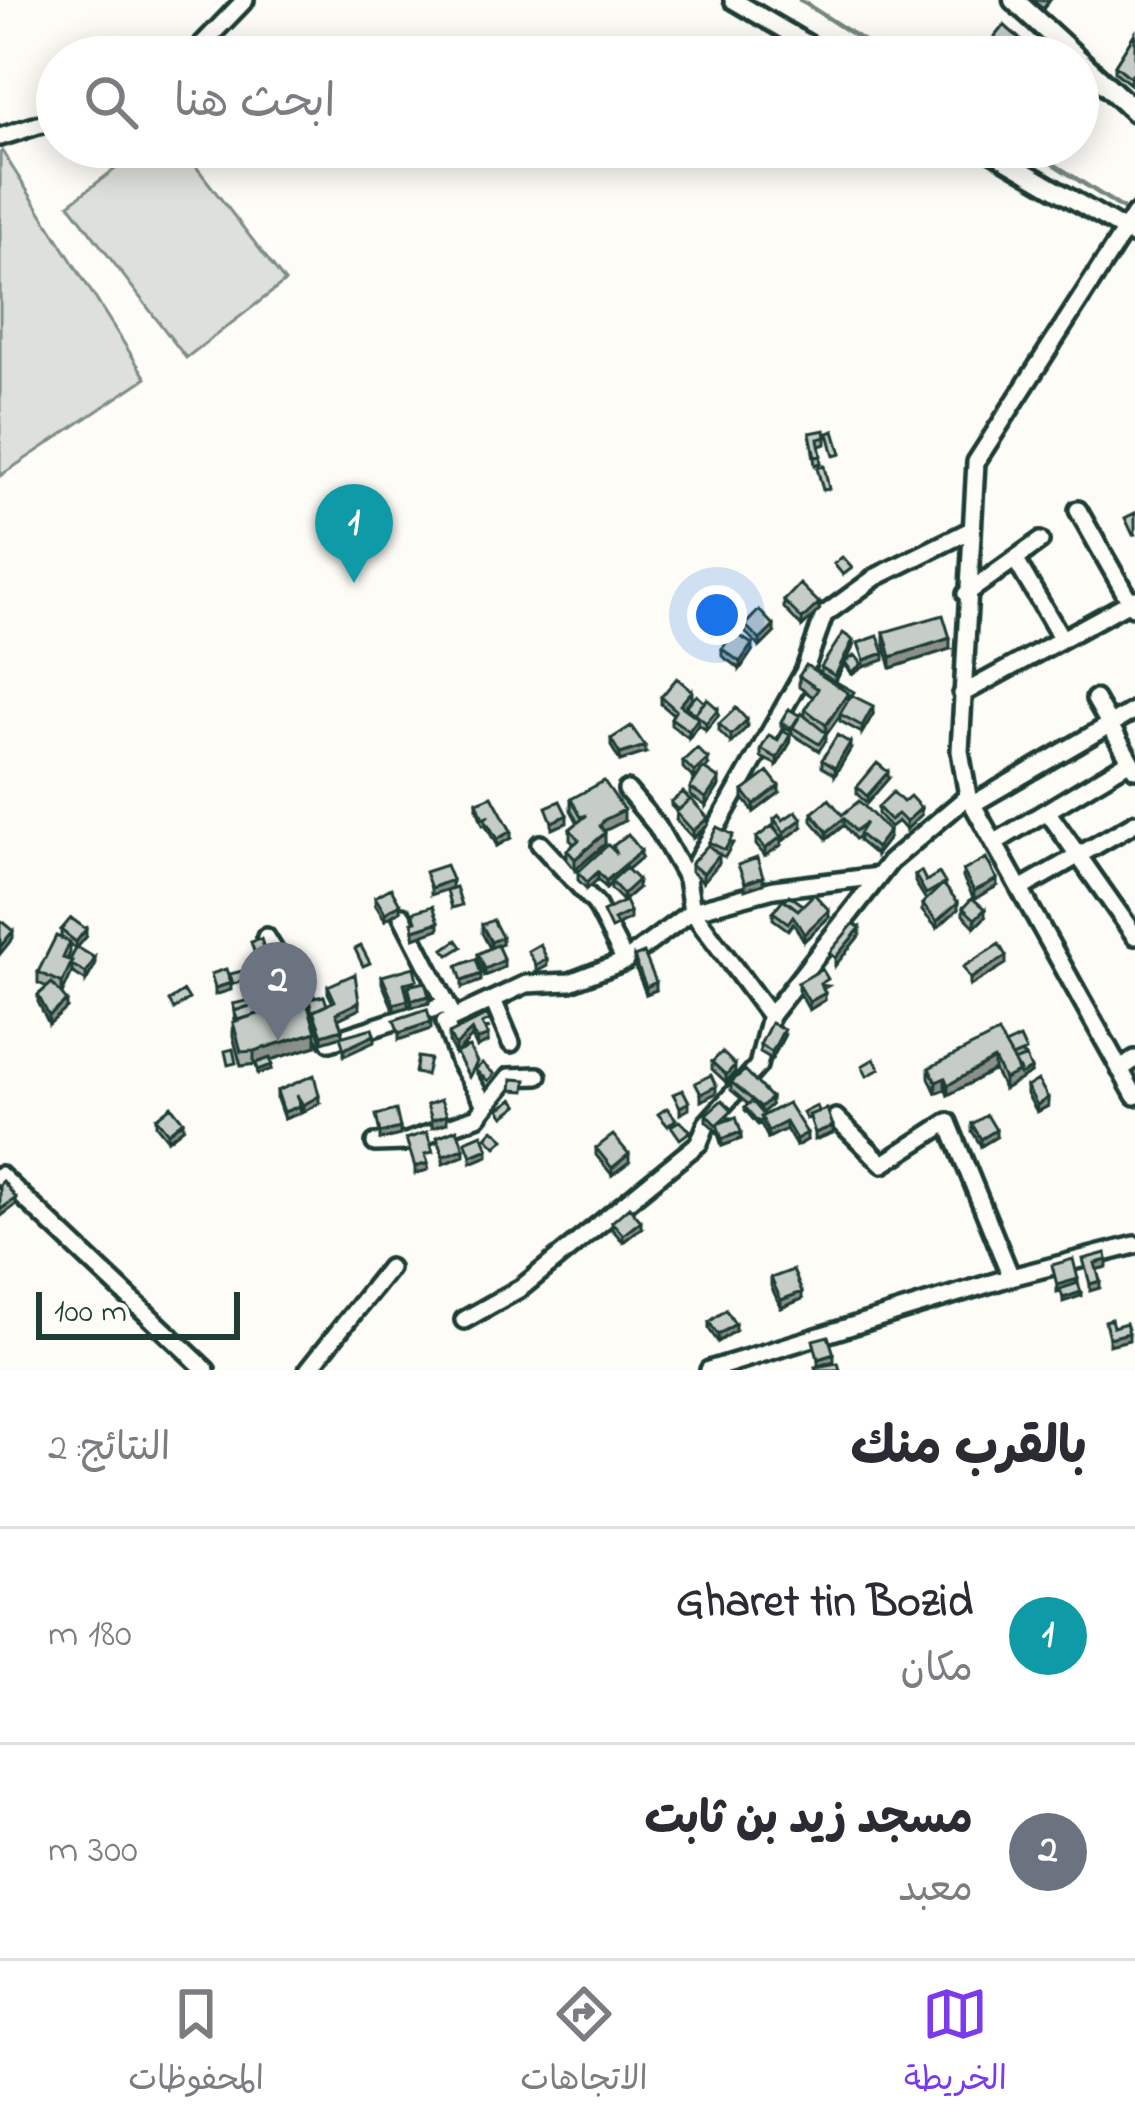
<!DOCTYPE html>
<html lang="ar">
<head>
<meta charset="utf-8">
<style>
  :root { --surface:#fff; --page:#f7f7f7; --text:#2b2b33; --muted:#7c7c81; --line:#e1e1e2; --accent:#7c3aed }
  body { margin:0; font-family:"Indie Flower","Playpen Sans Arabic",sans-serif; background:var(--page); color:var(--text); direction:rtl }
  .scale { position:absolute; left:36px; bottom:30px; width:204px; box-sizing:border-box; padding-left:12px; border:6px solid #1f3d34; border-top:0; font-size:33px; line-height:42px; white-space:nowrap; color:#1f3d34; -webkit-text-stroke:9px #fdfcf7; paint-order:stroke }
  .you { position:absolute; left:717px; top:615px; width:42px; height:42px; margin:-30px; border:9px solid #fff; border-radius:50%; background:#1a73e8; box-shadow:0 0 0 18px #1a73e833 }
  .badge { display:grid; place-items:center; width:78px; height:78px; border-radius:50%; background:var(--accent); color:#fff; font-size:39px; font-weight:700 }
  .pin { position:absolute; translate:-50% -99px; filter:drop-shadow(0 3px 6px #0008) }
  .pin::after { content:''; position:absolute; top:63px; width:42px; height:36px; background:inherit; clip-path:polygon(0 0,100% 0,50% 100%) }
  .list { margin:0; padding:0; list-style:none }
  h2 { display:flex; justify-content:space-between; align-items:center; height:156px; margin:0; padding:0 48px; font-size:51px }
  h2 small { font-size:39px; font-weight:400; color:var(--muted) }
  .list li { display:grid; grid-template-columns:78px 1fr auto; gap:36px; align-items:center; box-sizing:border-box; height:216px; padding:0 48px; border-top:3px solid var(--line) }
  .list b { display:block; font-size:45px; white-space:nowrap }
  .list p { margin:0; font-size:39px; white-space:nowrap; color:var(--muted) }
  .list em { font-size:39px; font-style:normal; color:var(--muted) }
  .icon { flex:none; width:66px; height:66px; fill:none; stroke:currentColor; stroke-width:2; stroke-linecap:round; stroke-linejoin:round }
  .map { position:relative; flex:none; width:1135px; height:1370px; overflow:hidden; direction:ltr }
  .search { position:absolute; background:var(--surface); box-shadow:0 6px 30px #0003; left:36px; right:36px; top:36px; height:132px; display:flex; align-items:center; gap:30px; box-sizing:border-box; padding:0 42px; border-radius:66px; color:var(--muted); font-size:45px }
  .sheet { height:588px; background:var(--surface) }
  nav { display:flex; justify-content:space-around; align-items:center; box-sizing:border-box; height:168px; border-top:3px solid var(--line); background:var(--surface); font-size:33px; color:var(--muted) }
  nav a { display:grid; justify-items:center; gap:6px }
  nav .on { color:var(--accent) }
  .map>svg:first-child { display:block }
</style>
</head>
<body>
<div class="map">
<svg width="1135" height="1370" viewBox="0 0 1135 1370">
  <rect width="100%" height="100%" fill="#fdfcf7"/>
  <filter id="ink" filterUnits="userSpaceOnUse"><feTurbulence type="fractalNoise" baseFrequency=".00833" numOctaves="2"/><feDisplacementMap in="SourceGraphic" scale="24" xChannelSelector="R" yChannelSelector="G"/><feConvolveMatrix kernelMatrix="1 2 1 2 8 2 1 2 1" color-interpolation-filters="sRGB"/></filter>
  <g filter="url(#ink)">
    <path fill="#dde0db" stroke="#7e8e88" stroke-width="3" d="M144 147H181L285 282 186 358 69 204Z
      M2 151 146 378 0 476V153Z"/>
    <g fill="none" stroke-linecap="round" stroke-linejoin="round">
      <path stroke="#75877f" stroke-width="4.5" d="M800 0 888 57
        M1027 147 1128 212"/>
      <defs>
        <path id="minor" d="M733 0 830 57
          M190 57 245 0
          M0 137 57 119
          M983 147 1135 236
          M1135 214 976 462 960 751 968 796 1135 1096
          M1078 510 1133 607
          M1015 559 1062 639
          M966 594 1040 541
          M962 694 1135 599
          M1095 699 1135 769
          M627 790 657 826 687 879
          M973 804 1135 710
          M1047 811 1135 936
          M994 843 1130 761
          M540 844 596 904 625 961
          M1020 889 1135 823
          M402 916 450 1010
          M266 937 330 1042 447 1004
          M493 1000 511 1043
          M770 1016 692 911 687 879 804 672 824 615 876 577 969 531
          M1120 1070 1135 1059
          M484 1103 459 1061 445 1022 526 984 570 982 625 961 692 911 774 889 879 876
          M836 1118 883 1164 948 1122 1011 1277
          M375 1143 406 1142 477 1117 509 1077 538 1076
          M0 1175 206 1370
          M464 1320 521 1288 699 1143 707 1123 758 1066 770 1016 890 862 968 796
          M308 1370 389 1268
          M709 1370 1011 1277 1135 1245"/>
        <path id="tertiary" d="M1014 0 1076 57
          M1078 59 1135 112"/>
      </defs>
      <use href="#minor" stroke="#1f3d34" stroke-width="24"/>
      <use href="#tertiary" stroke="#1f3d34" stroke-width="27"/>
      <use href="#minor" stroke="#fdfcf7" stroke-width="15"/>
      <use href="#tertiary" stroke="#fdfcf7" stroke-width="18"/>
    </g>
    <path fill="#aab0ab" stroke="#1f3d34" stroke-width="3" fill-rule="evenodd" d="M1032 0H1050L1043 9Z
      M1135 33 1130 84 1115 72V65Z
      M991 41 1028 53 1024 57H1001L991 48Z
      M810 433 826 437V444L819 446 821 463 815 465Z
      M784 601 819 610 802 627 784 608Z
      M745 625 774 633 760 647 745 632Z
      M884 632 950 649 891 668 884 643Z
      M853 647 846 662 862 668 852 675 845 666V662L835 681 873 714 862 733 840 721V715L826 735V740L819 751 792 734V732L781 726V722L800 716H805V709L813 697 799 687V676L815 671 821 673V667Z
      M722 649 752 651 740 669 722 656Z
      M661 697 686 709V706L718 716 706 730 698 724 689 738 671 725V718L673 714 661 704Z
      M719 724 747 727 731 743 719 731Z
      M611 739 645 753 620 761 611 746Z
      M778 740 790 743 777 765 761 757V749Z
      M850 750 835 775 822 767V760Z
      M683 761 708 766 705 769 719 786 706 806 690 795V788L697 776 694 779 683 768Z
      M888 779 867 803 857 794V787Z
      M743 791 779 793 754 812 743 798Z
      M571 799 624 821 604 831 605 844 575 870 567 860V850L574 844 570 840V829L578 823 571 810Z
      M477 802 511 838 497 846 485 824 483 825 477 809Z
      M671 802 708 825 693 838 676 820 677 812 671 806Z
      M903 802 921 815 906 830 898 821 890 827 878 814V807Z
      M812 813 842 815 889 838 876 855 859 841V836L855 839 844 825 827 839 812 821Z
      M774 819 783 820 802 827 784 840 774 826Z
      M756 838 781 845 765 856 756 845Z
      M709 842 733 843 725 857 716 853 719 863 703 882 691 871V864L709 847Z
      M613 846 641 858 627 869 638 888 623 901 611 889V883L606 888 598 879 587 889 578 880V872L613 850Z
      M963 871 997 886 974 899 963 878Z
      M915 875 926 881 945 886 958 909 937 928 922 911V904L926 900 915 882Z
      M375 897 400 911 385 920 375 904Z
      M803 905 829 917 804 941 793 923 788 930 773 919V912Z
      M963 908 985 917 975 927 963 915Z
      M482 925 502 944 497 946 504 967 485 976 478 961V954L490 948 482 933Z
      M61 930 86 937 77 947 95 965 86 981 72 972 62 994 60 992 67 1008 49 1024 38 1002V995L47 987 38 983V972L65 940 61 937ZM70 944 76 949 70 960 67 959 70 953Z
      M634 957 656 990 646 994 634 964Z
      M382 976 417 984 429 1003 412 1007 408 989 405 990 408 1007 394 1011 382 983Z
      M259 978 282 989 316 1046 270 1060 272 1069 258 1074 256 1064 241 1066 233 1036V1022L235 1021 233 1004 255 1006V998L264 995 259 986Z
      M798 983 828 986 823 989 825 1000 809 1010 798 990Z
      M328 986 359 1009 338 1019 342 1036 322 1042 309 1003 327 1005 333 1003 328 993Z
      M490 1028 485 1030 488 1042 477 1047 472 1037 455 1054 449 1042V1034Z
      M784 1036 772 1059 760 1052V1045Z
      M1005 1045 1026 1057 1031 1073 1004 1089 994 1070 948 1095 945 1089 936 1093 929 1078V1068Z
      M712 1062 735 1072 726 1082 712 1069Z
      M731 1082 771 1105 762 1113 764 1115 788 1103 807 1140 796 1146 786 1129 768 1138 761 1124 758 1125 745 1110V1107L748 1104 731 1090Z
      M1027 1087 1048 1106 1037 1112 1027 1094Z
      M277 1091 319 1103 303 1112 300 1108V1113L284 1119 277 1099Z
      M706 1114 732 1118 741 1139 722 1146 717 1131 706 1121Z
      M156 1118 183 1128 168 1140 156 1125Z
      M972 1124 996 1137 981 1146 972 1131Z
      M596 1148 629 1162 612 1175 596 1155Z
      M612 1222 641 1228 623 1242 612 1229Z
      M771 1278 802 1299 781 1308 771 1286Z
      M709 1322 735 1331 718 1342 709 1329Z"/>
    <path fill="#8b908b" stroke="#1f3d34" stroke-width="3" d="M819 603V610L802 627V619Z
      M774 626V633L760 647V640Z
      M950 638V649L891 668V657Z
      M853 640V647L835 683V676Z
      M752 644V651L740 669V662Z
      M884 653V660L864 667V660Z
      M692 691V699L680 712V705Z
      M848 693V704L826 735V725Z
      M873 706V714L862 733V726Z
      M718 709V716L706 730V723Z
      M698 718V725L689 738V731Z
      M747 720V727L731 743V735Z
      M790 735V743L777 765V758Z
      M850 743V750L835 775V768Z
      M645 746V753L620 761V754Z
      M708 759V766L694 779V772Z
      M888 772V779L867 803V796Z
      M719 779V786L706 806V798Z
      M779 786V793L754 812V805Z
      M921 808V815L906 830V822Z
      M624 810V821L604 831 600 826 604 820Z
      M567 815V823L552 829V822Z
      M708 818V825L693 838V831Z
      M844 818V825L827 839V832Z
      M802 819V827L784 840V832Z
      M511 831V838L497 846V839Z
      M889 831V838L876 855V848Z
      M605 833V844L575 870V859Z
      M781 837V845L765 856V849Z
      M641 851V858L606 888V881Z
      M719 855V863L703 882V874Z
      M598 872V879L587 889V882Z
      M763 877V884L745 890V883Z
      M997 879V886L974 899V891Z
      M452 880V888L431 895V888Z
      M638 880V888L623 901V894Z
      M958 902V909L937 928V921Z
      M400 904V911L385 920V913Z
      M985 909V917L975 927V919Z
      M829 910V917L804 941V934Z
      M630 912V919L614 927V920Z
      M439 922V929L414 938V930Z
      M860 928V935L835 966V958Z
      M86 929V937L76 949V942Z
      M13 931V938L0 954V947Z
      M502 937V944L491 949V942Z
      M1006 956V964L970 986V979Z
      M95 958V965L86 981V973Z
      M547 959V966L536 972V965Z
      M504 960V967L485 976V969Z
      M72 961V972L62 994V983Z
      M268 961V968L258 971V964Z
      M481 974V981L462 988V981Z
      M656 982V990L646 994V987Z
      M231 983V990L215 995V988Z
      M282 983V990L265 998V990Z
      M825 993V1000L809 1010V1002Z
      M429 996V1003L412 1007V1000Z
      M408 1000V1007L394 1011V1004Z
      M67 1001V1008L49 1024V1016Z
      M359 1002V1009L336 1020V1013Z
      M431 1022V1029L399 1040V1033Z
      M342 1029V1036L322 1042V1035Z
      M784 1029V1036L772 1059V1052Z
      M472 1030V1037L455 1054V1046Z
      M316 1032V1046L254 1065V1051Z
      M374 1035V1042L344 1056V1049Z
      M488 1035V1042L477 1047V1040Z
      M994 1059V1070L948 1095V1085Z
      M735 1065V1072L726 1082V1075Z
      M1031 1069V1073L1004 1089V1079L1020 1071Z
      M945 1078V1089L936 1093V1082Z
      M716 1086V1093L701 1101V1094Z
      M319 1096V1103L303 1112V1105Z
      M771 1098V1105L761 1114V1107Z
      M1048 1098V1106L1037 1112V1105Z
      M689 1102V1109L680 1114V1107Z
      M300 1106V1113L284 1119V1112Z
      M447 1115V1123L432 1128V1120Z
      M183 1121V1128L168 1140V1133Z
      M786 1122V1129L768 1138V1131Z
      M833 1126V1133L815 1140V1133Z
      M400 1128V1135L380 1140V1133Z
      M996 1130V1137L981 1146V1139Z
      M741 1132V1139L722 1146V1139Z
      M807 1133V1140L796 1146V1139Z
      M464 1149V1156L443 1164V1156Z
      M488 1149V1156L471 1163V1156Z
      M629 1154V1162L612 1175V1168Z
      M428 1163V1170L415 1174V1167Z
      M16 1198V1205L0 1217V1210Z
      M641 1221V1228L623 1242V1235Z
      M1107 1260V1267L1095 1270V1263Z
      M1078 1279V1286L1057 1292V1285Z
      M1100 1281V1288L1090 1291V1284Z
      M802 1292V1299L781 1308V1300Z
      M1081 1292V1296L1063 1302V1298Z
      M735 1324V1331L718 1342V1335Z
      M1129 1333V1340L1109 1345V1338Z
      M834 1354V1361L818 1366V1359Z"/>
    <path fill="#c6cdc7" stroke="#1f3d34" stroke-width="3" d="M1004 25 1028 46 1018 57H1009L991 41Z
      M1135 33V70L1130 77 1115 65Z
      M825 430 826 437 818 439 821 456 815 457 810 433Z
      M834 431 841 454 834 456 828 433Z
      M824 466 829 489 823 490 817 468Z
      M1135 513V534L1133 535 1125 518Z
      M842 557 852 568 843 575 834 564Z
      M800 584 819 603 802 619 784 601Z
      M759 610 774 626 760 640 745 625Z
      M943 615 950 638 891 657 884 632Z
      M734 632 752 644 740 662 722 649Z
      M843 633 853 640 835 676 821 667Z
      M878 636 884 653 864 660 858 643Z
      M855 655 862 664 852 672 845 662Z
      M806 665 848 693 826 725 805 709 818 689 799 676Z
      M815 670 854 692 850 698 848 693Z
      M677 678 692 691 680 705 698 718 689 731 671 718 676 710 661 697Z
      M697 695 704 702 695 714 686 706Z
      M851 695 873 706 862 726 840 714Z
      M707 699 718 709 706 723 695 714Z
      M736 708 747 720 731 735 719 724Z
      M789 709 800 716 792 729 781 722Z
      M801 713 826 733 819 744 792 727Z
      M631 726 645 746 620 754 611 739Z
      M783 731 790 735 777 758 761 749 769 735 778 740Z
      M837 735 850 743 835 768 822 760Z
      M697 748 708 759 694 772 683 761Z
      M877 763 888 772 867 796 857 787Z
      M703 768 719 779 706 798 690 788Z
      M768 772 779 786 754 805 743 791Z
      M604 781 624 810 604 820 600 826 605 833 575 859 567 850 579 840 570 829 587 815 581 817 571 799Z
      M683 792 690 800 679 810 671 802Z
      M893 792 903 802 910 796 921 808 906 822 898 814 890 820 878 807Z
      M492 796 511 831 497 839 485 819 489 815 483 818 477 802Z
      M691 799 708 818 693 831 676 812Z
      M829 799 842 815 859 801 889 831 876 848 859 834 866 823 855 831 844 818 827 832 812 813Z
      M560 801 567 815 552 822 546 807Z
      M796 811 802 819 784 832 774 819 779 815 783 820Z
      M772 826 781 837 765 849 756 838Z
      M717 827 733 835 725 850 709 842Z
      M628 834 641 851 606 881 598 872 587 882 578 872 608 845 617 854 613 846Z
      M708 845 719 855 703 874 691 864Z
      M757 858 763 877 745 883 738 865Z
      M986 858 997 879 974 891 963 871Z
      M446 865 452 880 431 888 425 872Z
      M626 868 638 880 623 894 611 881Z
      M921 871 926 881 939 873 945 883 926 894 915 875Z
      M943 884 958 902 937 921 922 904Z
      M456 887 462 905 452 908 447 890Z
      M391 888 400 904 385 913 375 897Z
      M814 894 829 910 804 934 793 916 788 923 773 912 783 899 798 910Z
      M789 895 803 905 798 910 785 900Z
      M972 898 985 909 975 919 963 908Z
      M625 901 630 912 614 920 617 926 611 929 603 912Z
      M433 906 439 922 414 930 412 922 416 921 413 912Z
      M71 918 86 929 76 942 61 930Z
      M0 920 13 931 0 947Z
      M493 920 502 937 491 942 482 925Z
      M854 923 860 928 835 958 829 953Z
      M56 936 70 942 63 958 72 961 62 983 38 972Z
      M261 939 268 961 258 964 251 942Z
      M457 940 462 947 449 955 444 949Z
      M540 944 547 959 536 965 528 951Z
      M999 944 1006 956 970 979 963 967Z
      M497 945 504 960 485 969 478 954Z
      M361 946 370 963 363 966 355 949Z
      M77 947 95 958 86 973 72 965V961L70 960Z
      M644 953 656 982 646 987 634 957Z
      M476 959 481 974 462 981 457 966Z
      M414 967 417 980 404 983 408 1000 394 1004 382 976Z
      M226 969 231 983 215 988 211 974Z
      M822 969 828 979 820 984 825 993 809 1002 798 983Z
      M242 971 245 981 233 984 230 974Z
      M277 971 282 983 265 990 259 978Z
      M355 974 359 1002 336 1013 342 1029 322 1035 313 1011 335 1001 328 986Z
      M425 982 429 996 412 1000 408 986Z
      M52 983 67 1001 49 1016 38 995Z
      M289 987 295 1002 238 1020 234 1011 253 1005 259 1008 255 998Z
      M184 991 189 999 174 1009 169 1001Z
      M324 996 327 1005 312 1012 309 999Z
      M306 999 316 1032 254 1051 241 1052 233 1022Z
      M250 1000 252 1005 235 1011 233 1004Z
      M427 1009 431 1022 399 1033 394 1020Z
      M487 1015 490 1020 482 1024 488 1035 477 1040 472 1030 455 1046 449 1034Z
      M771 1023 784 1029 772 1052 760 1045Z
      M372 1028 374 1035 344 1049 340 1037Z
      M998 1033 1020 1071 1004 1079 994 1059 948 1085 945 1078 936 1082 929 1068Z
      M1020 1038 1026 1051 1012 1057 1005 1045Z
      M469 1047 477 1062 469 1077 456 1053Z
      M233 1049 236 1063 228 1065 225 1051Z
      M722 1052 735 1065 726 1075 712 1062Z
      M418 1057 430 1059 426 1075 415 1073Z
      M1026 1057 1031 1069 1020 1075 1014 1062Z
      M270 1058 272 1065 258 1070 256 1063Z
      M874 1059 880 1069 867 1076 862 1066Z
      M482 1063 494 1074 488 1081 475 1070Z
      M745 1070 771 1098 761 1107 731 1082Z
      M314 1075 319 1096 303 1105 297 1095 300 1106 284 1112 277 1091Z
      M711 1075 716 1086 701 1094 695 1083Z
      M512 1079 526 1080 525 1091 511 1090Z
      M1038 1080 1048 1098 1037 1105 1027 1087Z
      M683 1090 689 1102 680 1107 673 1094Z
      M513 1099 518 1105 504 1116 499 1109Z
      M441 1100 447 1115 432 1120 427 1105Z
      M722 1100 732 1110 716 1125 706 1114Z
      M752 1101 764 1115 761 1117 763 1120 758 1122 745 1107Z
      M788 1103 807 1133 796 1139 786 1122 768 1131 761 1117Z
      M171 1106 183 1121 168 1133 156 1118Z
      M817 1106 819 1111 809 1115 810 1117 806 1119 803 1113Z
      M667 1108 676 1119 668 1126 658 1114Z
      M827 1109 833 1126 815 1133 809 1115Z
      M396 1110 400 1128 380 1133 376 1115Z
      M987 1115 996 1130 981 1139 972 1124Z
      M736 1117 741 1132 722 1139 717 1124Z
      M679 1121 691 1131 680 1139 671 1126Z
      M457 1129 464 1149 443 1156 437 1137Z
      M493 1129 504 1139 496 1147 486 1137Z
      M427 1132 433 1152 425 1154 428 1163 415 1167 406 1139Z
      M482 1134 488 1149 471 1156 465 1141Z
      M613 1135 629 1154 612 1168 596 1148Z
      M3 1181 16 1198 0 1210V1184Z
      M629 1207 641 1221 623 1235 612 1222Z
      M1106 1253 1107 1260 1095 1263 1100 1281 1090 1284 1083 1259Z
      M1073 1259 1078 1279 1057 1285 1052 1265Z
      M793 1270 802 1292 781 1300 771 1278Z
      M1078 1283 1081 1292 1063 1298 1060 1289Z
      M726 1310 735 1324 718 1335 709 1322Z
      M1111 1319 1113 1327 1126 1323 1129 1333 1109 1338 1105 1321Z
      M828 1336 834 1354 818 1359 813 1340Z
      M838 1363 840 1370H816L815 1367Z"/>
  </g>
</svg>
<div class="scale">100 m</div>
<div class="you"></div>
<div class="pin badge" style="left:354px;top:583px;background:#0f9aa8">1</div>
<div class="pin badge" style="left:278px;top:1041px;background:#6b7280">2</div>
<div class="search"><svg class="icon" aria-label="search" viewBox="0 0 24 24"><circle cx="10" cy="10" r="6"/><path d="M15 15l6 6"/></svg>ابحث هنا</div>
</div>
<section class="sheet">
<h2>بالقرب منك<small>النتائج: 2</small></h2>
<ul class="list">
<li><span class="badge" style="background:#0f9aa8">1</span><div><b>Gharet tin Bozid</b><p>مكان</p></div><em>180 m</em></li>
<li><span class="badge" style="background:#6b7280">2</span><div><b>مسجد زيد بن ثابت</b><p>معبد</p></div><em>300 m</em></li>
</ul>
</section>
<nav>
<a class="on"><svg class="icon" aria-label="map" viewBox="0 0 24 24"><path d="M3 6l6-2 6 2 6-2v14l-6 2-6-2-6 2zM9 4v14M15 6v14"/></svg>الخريطة</a>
<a><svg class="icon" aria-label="directions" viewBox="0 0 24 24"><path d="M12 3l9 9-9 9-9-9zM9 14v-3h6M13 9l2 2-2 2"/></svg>الاتجاهات</a>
<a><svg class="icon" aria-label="saved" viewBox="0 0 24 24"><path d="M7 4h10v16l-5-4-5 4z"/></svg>المحفوظات</a>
</nav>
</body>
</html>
